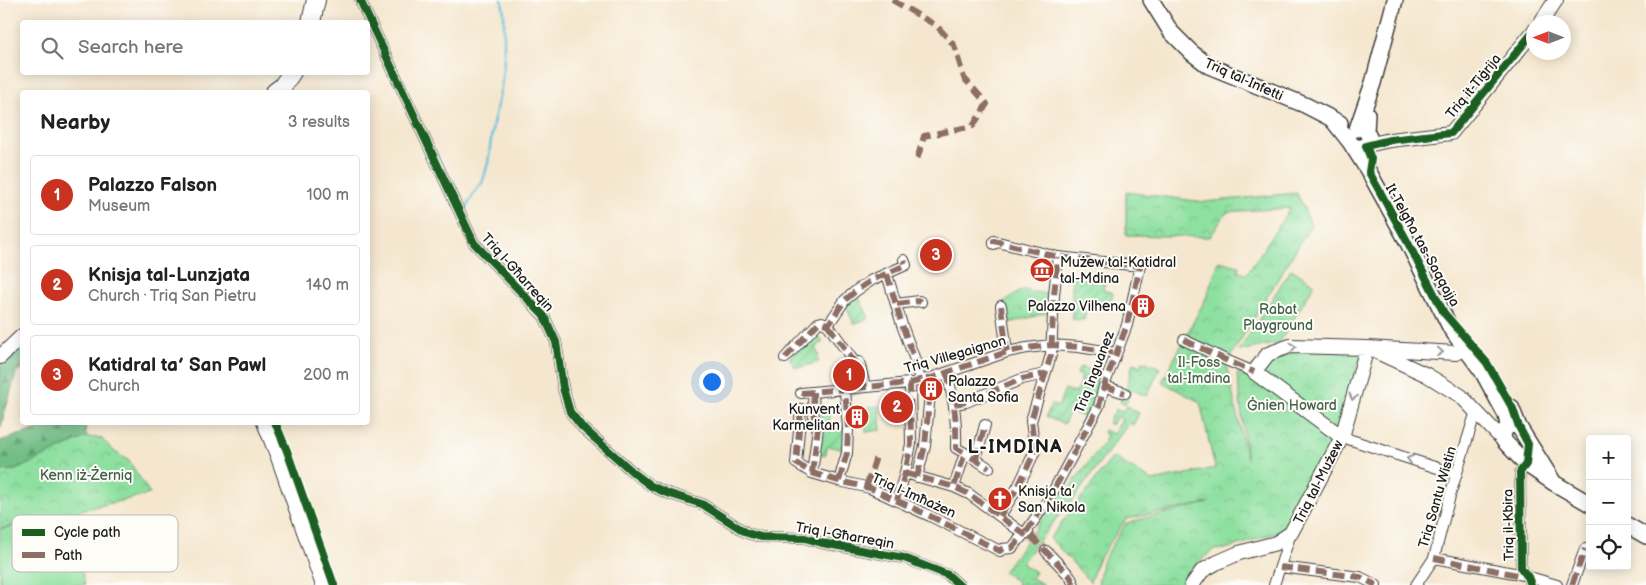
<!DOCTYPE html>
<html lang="en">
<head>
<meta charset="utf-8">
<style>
  :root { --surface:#fff; --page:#f2f2f2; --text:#222; --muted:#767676; --line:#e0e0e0; --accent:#c8321e }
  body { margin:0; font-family:"Balsamiq Sans",sans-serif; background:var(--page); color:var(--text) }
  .controls { position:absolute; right:15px; bottom:15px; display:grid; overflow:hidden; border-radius:5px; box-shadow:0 2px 12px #0003 }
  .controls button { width:45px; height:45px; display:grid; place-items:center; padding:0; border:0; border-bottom:1px solid var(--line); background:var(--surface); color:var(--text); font:25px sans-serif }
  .compass { position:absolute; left:1526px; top:15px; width:45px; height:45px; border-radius:50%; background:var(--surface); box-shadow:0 2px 12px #0003; rotate:270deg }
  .you { position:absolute; left:711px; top:381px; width:18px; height:18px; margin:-12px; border:4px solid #fff; border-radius:50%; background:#1a73e8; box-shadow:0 0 0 8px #1a73e833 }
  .badge { display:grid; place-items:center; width:32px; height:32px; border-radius:50%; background:var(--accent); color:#fff; font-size:16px; font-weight:700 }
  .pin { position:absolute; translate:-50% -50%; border:2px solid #fff; box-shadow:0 1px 5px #0006 }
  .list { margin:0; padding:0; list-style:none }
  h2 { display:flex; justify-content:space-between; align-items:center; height:65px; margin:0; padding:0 20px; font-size:21px }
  h2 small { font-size:16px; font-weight:400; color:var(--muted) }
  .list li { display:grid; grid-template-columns:32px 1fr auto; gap:15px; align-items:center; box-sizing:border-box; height:80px; margin:0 10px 10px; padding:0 10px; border:1px solid var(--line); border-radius:5px }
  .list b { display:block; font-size:19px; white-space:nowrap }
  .list p { margin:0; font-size:16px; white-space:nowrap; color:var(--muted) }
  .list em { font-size:16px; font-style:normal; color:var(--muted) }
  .icon { flex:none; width:28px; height:28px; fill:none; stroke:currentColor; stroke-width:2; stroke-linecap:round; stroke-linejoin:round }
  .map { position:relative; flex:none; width:1646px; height:585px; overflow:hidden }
  .search { position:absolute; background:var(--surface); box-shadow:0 2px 12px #0003; left:20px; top:20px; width:350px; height:55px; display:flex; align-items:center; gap:12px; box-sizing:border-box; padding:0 18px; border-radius:5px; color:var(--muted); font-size:19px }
  .panel { position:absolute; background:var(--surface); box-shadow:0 2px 12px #0003; left:20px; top:90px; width:350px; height:335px; border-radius:5px }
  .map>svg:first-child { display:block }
</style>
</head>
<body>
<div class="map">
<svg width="1646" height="585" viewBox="0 0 1646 585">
  <defs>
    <pattern id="grass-dots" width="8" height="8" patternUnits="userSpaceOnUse" patternTransform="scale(1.25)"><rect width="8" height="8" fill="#8ee0a0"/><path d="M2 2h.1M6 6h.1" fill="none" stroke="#7ac089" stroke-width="1.8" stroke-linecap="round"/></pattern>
    <pattern id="forest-firs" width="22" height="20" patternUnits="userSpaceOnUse" patternTransform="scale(1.25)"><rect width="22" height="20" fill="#72be86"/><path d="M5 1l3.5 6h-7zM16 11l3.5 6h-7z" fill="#5d9a6d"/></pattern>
    <pattern id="park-crowns" width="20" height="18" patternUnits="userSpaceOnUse" patternTransform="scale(1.25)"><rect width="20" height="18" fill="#8ee0a0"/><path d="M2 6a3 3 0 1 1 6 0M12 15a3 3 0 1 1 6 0" fill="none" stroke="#7ac089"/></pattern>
    <pattern id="garden-furrows" width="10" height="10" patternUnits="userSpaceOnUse" patternTransform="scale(1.25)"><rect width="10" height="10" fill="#8ee0a0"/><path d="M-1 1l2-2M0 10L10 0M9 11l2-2" fill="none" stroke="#7ac089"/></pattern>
  </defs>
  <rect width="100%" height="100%" fill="#fdfcf7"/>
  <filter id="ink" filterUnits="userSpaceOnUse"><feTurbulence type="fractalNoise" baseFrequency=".02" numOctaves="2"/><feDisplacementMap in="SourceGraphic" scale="10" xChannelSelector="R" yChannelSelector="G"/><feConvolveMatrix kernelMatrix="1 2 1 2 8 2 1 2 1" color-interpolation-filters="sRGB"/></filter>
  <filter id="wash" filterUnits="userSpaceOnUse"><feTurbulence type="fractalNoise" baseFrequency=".0096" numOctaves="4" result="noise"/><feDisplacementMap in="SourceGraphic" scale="20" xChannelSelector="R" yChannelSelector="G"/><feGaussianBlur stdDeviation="1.12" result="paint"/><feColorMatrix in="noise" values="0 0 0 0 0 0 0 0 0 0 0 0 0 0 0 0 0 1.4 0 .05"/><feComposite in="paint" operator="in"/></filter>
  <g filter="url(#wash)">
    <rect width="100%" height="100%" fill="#f5e7cf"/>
    <path fill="url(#grass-dots)" stroke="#557e5e" d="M1143 361 1160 368 1147 396 1131 390 1125 405 1120 402 1125 393 1133 363 1141 366Z
      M1126 406 1139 413 1133 425 1129 423 1070 504 1067 505 1023 561 1024 565 1035 572 1032 578 1044 585H1017L1018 582 1003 572 1032 534 1061 489 1066 492 1104 442 1107 435 1103 433 1104 430 1113 434 1122 420 1117 416 1112 425 1108 423 1116 409 1122 412Z"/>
    <path fill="url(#forest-firs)" stroke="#476d51" d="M22 341V370H17L0 429V362Z
      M57 423H85L86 437 16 470 0 471V441Z"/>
    <path fill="url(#park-crowns)" stroke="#557e5e" d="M1126 192 1204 202 1297 193 1311 225 1226 364 1247 459 1237 374 1289 350H1363L1335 439 1292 520 1279 532 1226 549 1213 550 1188 571 1180 585H1098L1102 562 1126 523 1208 503 1126 519 1097 562 1090 582 1050 538 1113 457 1153 481 1215 468 1200 402 1162 382 1207 296 1219 261 1239 266 1238 272 1247 274 1290 208 1227 212 1210 237 1126 235Z
      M1291 269 1315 284 1279 343 1239 351Z
      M1022 290 1052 295 1051 312 1005 324 1002 303Z
      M86 437 101 438 115 452 129 461 150 494 0 529V471L16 470Z"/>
    <path fill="url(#garden-furrows)" stroke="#557e5e" d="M1072 277 1105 283 1103 290 1113 293 1110 308 1099 306 1098 310 1087 308 1084 320 1072 319Z
      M858 295 869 318 854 324 845 304Z
      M813 331 823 342 815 348 819 356 817 358 819 362 801 367H795L789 357Z
      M1080 367 1106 373 1090 420 1070 411 1064 424 1046 417 1051 404 1058 407 1065 389 1076 393 1082 376 1077 374Z
      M879 406 881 430 866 432 864 408Z
      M822 410 830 411 829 427H845L844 450 828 446 825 456 818 454Z"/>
    <path fill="#8ee0a0" stroke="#557e5e" d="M69 513 85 585H0V529Z"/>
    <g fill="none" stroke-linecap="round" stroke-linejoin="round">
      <path stroke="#5fc0dd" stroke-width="2.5" d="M464 212 474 193 482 183 488 163 493 124 501 88 504 60V13L502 0"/>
    </g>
  </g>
  <g filter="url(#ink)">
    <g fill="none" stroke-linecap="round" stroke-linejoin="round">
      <path stroke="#cabeab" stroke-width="10" stroke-dasharray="10 5" stroke-linecap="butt" d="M930 394 931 383
        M1030 535 1046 551"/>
      <defs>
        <path id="street" d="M360 0 474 243 544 316 556 342 563 388 570 412 582 427 635 474 651 486 667 493 702 504 747 533 761 537 805 538 822 543 904 558 948 575 959 585
          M994 244V241L1058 257 1140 266 1127 325 1104 386 1099 406 1050 497 1026 532
          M887 274 902 325 915 360 920 381
          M897 304 919 301 921 302
          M1001 306 1007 352
          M828 325 855 363 859 362 865 387
          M1184 340 1228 361 1254 372
          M785 358 818 323 822 322 828 325 845 300 857 290 872 280 906 265 904 260
          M947 373C954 401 957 419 956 448L965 453 954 487
          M1104 386 1125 393
          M801 393 910 383 931 378 1007 352 1027 348 1051 345 1079 347 1116 353
          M954 404 966 402 1022 379 1045 374
          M801 409 796 463 812 473 839 481 870 488 930 516 1000 551 1002 549 1012 548 1024 534
          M1342 437 1456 474
          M970 456 989 468
          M976 459 985 425
          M1526 464 1520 472 1521 568 1528 577 1531 585
          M812 473 818 428 814 423 813 392
          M905 473 954 487 969 494 1024 534 1026 532 1028 533
          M917 477 925 446 930 394
          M839 481 847 453 848 428 845 390
          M897 500 905 473 911 444 910 383
          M1000 516 1018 487 1035 451 1031 421 1051 355 1054 295 1058 257
          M1046 551 1070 576 1074 585
          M1434 558 1519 574 1557 585
          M1280 567 1360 577 1376 585
          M1274 585 1291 533
          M1416 585 1434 558 1451 492 1476 411
          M1572 585 1585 549"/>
        <path id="secondary" d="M1541 22 1556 0
          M1367 145 1390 140 1451 133 1534 31
          M1377 352 1427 375 1461 396 1504 441
          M0 357 22 336
          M1342 437 1254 372 1268 354 1290 346 1367 348 1456 353 1464 349
          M1192 585 1202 571 1216 563 1239 553 1276 543 1291 533 1342 437 1367 348"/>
        <path id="primary" d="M1151 0 1171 32 1192 53 1209 66 1305 105 1340 123
          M1331 118 1350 142 1369 172 1407 241 1451 329 1482 371 1506 415 1508 426
          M1357 129 1373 83 1395 0
          M1354 146 1361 148 1369 143V137L1366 131 1367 114
          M1511 407 1519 427 1554 483
          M1515 425 1508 426 1503 433 1504 441 1526 464 1554 483 1590 504
          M1627 525 1646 536"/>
        <path id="highway" d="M311 22 316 0
          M275 92 282 87 292 72
          M266 422 280 457 325 585"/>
      </defs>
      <use href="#street" stroke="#3d3a37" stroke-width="12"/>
      <use href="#secondary" stroke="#3d3a37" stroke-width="16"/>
      <use href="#primary" stroke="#3d3a37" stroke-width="18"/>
      <use href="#highway" stroke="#3d3a37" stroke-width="20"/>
      <use href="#street" stroke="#fff" stroke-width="10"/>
      <use href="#secondary" stroke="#fff" stroke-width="14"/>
      <use href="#primary" stroke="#fff" stroke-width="15"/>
      <use href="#highway" stroke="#fff" stroke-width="18"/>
      <path stroke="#8d6e63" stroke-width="6" stroke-dasharray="12 6" stroke-linecap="butt" d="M892 0 937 26 954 45 964 78 987 104 973 126 924 136 916 163
        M994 244V241L1058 257 1140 266 1127 325 1104 386 1099 406 1050 497 1026 532
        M887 274 902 325 915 360 920 381
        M897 304 919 301 921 302
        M1001 306 1007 352
        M828 325 855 363 859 362 865 387
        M1184 340 1228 361 1254 372
        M785 358 818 323 822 322 828 325 845 300 857 290 872 280 906 265 904 260
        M947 373C954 401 957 419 956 448L965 453 954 487
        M1104 386 1125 393
        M801 393 910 383 931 378 1007 352 1027 348 1051 345 1079 347 1116 353
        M954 404 966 402 1022 379 1045 374
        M801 409 796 463 812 473 839 481 870 488 930 516 1000 551 1002 549 1012 548 1024 534
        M971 457 989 468
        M976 459 985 425
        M812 473 818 428 814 423 813 392
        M905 473 954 487 969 494 1024 534 1026 532 1029 534 1070 576 1074 585
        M917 477 925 446 931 378
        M839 481 847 453 848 428 845 390
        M866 487 876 457
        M897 500 905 473 911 444 910 383
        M1000 516 1018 487 1035 451 1031 421 1051 355 1054 295 1058 257
        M1434 558 1527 577
        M1280 567 1360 577 1376 585
        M1572 585 1585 549"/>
      <defs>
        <path id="cycleway" d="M360 0 474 243 544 316 556 342 563 388 570 412 582 427 635 474 651 486 667 493 702 504 747 533 761 537 805 538 822 543 904 558 948 575 959 585
          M275 422 287 451 334 585
          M1531 585 1528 577 1521 568 1520 472 1526 464 1528 444 1519 427 1513 409 1487 363 1444 313 1407 241 1369 172 1371 159 1366 146 1390 140 1451 133 1534 31"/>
      </defs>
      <use href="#cycleway" stroke="#fdfcf7" stroke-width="11"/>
      <use href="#cycleway" stroke="#1b5e20" stroke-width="8"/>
    </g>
    <defs><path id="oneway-chevron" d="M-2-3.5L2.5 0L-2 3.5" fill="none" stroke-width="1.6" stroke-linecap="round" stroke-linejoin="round" transform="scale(1.25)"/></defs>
    <g stroke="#999">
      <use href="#oneway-chevron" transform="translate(1293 347) rotate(-6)"/>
      <use href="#oneway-chevron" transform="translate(1440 352) rotate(4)"/>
      <use href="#oneway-chevron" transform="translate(1353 397) rotate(105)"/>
      <use href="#oneway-chevron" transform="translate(1410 459) rotate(-163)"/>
    </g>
  </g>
  <defs>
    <symbol id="museum-disc" viewBox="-11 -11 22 22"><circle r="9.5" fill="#c8321e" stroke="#fdfcf7"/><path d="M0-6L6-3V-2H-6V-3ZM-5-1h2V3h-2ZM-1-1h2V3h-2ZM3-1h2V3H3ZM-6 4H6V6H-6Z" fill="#fff"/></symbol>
    <symbol id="building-disc" viewBox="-11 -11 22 22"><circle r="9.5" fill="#c8321e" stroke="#fdfcf7"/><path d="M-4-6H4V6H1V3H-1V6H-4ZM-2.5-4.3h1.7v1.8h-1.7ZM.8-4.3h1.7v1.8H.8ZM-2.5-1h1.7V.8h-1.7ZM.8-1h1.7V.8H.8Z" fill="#fff"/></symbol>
    <symbol id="church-disc" viewBox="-11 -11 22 22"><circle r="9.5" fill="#c8321e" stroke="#fdfcf7"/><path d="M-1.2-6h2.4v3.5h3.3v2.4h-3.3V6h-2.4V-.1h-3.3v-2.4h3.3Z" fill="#fff"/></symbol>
  </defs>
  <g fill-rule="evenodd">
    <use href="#museum-disc" x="1028" y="256" width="28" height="28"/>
    <use href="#building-disc" x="1129" y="292" width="28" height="28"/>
    <use href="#building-disc" x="917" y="375" width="28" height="28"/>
    <use href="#building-disc" x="843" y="403" width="28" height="28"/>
    <use href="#church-disc" x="986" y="485" width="28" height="28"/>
  </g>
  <g text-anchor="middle" stroke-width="4" stroke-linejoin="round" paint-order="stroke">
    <g font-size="14" fill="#1c1c1c" stroke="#fdfcf7">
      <text transform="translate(1244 79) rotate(24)" y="5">Triq tal-Infetti</text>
      <text transform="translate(1473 86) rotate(-51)" y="5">Triq it-Tiġrija</text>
      <text transform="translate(1423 245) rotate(61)" y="5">It-Telgħa tas-Saqqajja</text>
      <text transform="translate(518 272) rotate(48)" y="5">Triq l-Għarreqin</text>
      <text transform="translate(955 354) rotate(-16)" y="5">Triq Villegaignon</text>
      <text transform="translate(1094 372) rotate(-69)" y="5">Triq Inguanez</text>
      <text transform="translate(1318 482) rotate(-63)" y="5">Triq tal-Mużew</text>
      <text transform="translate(914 495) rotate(24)" y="5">Triq l-Imħażen</text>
      <text transform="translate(1437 497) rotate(-74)" y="5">Triq Santu Wistin</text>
      <text transform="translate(1508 525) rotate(-91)" y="5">Triq il-Kbira</text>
      <text transform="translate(845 535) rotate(10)" y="5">Triq l-Għarreqin</text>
    </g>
    <g font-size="14" fill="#1c1c1c" stroke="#fdfcf7" text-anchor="start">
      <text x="1060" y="267">Mużew tal-Katidral<tspan x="1060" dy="16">tal-Mdina</tspan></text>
      <text x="1126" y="311" text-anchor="end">Palazzo Vilhena</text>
      <text x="948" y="386">Palazzo<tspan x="948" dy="16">Santa Sofia</tspan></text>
      <text x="840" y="414" text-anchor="end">Kunvent<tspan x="840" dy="16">Karmelitan</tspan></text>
      <text x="1018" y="496">Knisja ta’<tspan x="1018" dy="16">San Nikola</tspan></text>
    </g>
    <g font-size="14" fill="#44614a" stroke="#fdfcf7">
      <text x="1278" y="314">Rabat<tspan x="1278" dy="16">Playground</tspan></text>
      <text x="1199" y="367">Il-Foss<tspan x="1199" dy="16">tal-Imdina</tspan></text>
      <text x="1292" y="410">Ġnien Howard</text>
      <text x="86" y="480">Kenn iż-Żerniq</text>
    </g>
    <g font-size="19" font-weight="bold" letter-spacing="1" fill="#1c1c1c" stroke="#fdfcf7">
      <text x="1015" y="453">L-IMDINA</text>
    </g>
  </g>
  <rect x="12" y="515" width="166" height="57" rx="8" fill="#fdfcf7" stroke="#bab9b5" stroke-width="1"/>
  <rect x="22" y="529" width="23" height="7" fill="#1b5e20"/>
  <rect x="22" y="552" width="23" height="6" fill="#8d6e63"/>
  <g font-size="14" fill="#1c1c1c">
    <text x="54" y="537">Cycle path</text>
    <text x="54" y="560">Path</text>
  </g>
</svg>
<div class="controls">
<button>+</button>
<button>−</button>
<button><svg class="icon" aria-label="locate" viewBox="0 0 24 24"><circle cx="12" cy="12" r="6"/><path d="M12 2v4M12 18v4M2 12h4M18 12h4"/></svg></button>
</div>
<svg class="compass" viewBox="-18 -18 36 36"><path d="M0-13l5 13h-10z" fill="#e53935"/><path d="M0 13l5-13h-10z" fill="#767676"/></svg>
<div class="you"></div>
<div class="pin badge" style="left:849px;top:375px">1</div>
<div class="pin badge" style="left:897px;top:407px">2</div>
<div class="pin badge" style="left:936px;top:255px">3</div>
<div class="search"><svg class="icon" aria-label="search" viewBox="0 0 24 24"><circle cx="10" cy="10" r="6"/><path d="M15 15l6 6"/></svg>Search here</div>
<section class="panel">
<h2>Nearby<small>3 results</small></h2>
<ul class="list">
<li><span class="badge">1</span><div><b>Palazzo Falson</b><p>Museum</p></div><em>100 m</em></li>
<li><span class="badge">2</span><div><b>Knisja tal-Lunzjata</b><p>Church · Triq San Pietru</p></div><em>140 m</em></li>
<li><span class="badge">3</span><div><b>Katidral ta’ San Pawl</b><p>Church</p></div><em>200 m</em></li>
</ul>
</section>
</div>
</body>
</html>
